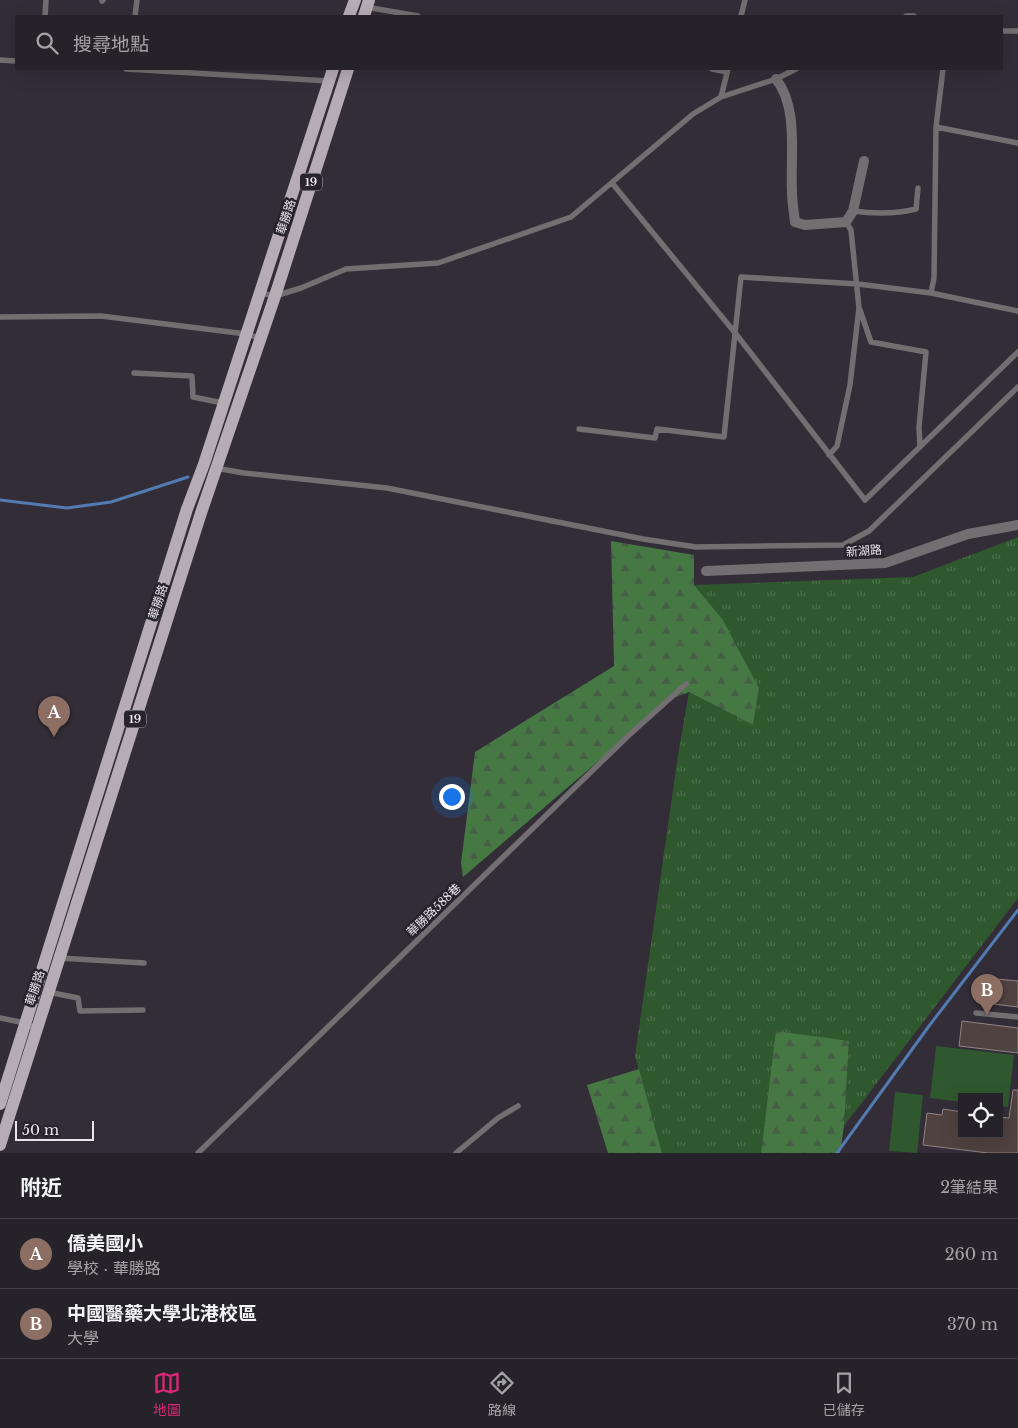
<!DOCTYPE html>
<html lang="zh-TW">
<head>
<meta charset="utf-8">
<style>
  :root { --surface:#262229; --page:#322f35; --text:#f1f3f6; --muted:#a4a4a8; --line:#423f46; --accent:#db2777 }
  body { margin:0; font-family:"Libre Baskerville","Noto Sans TC",serif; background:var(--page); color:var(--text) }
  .controls { position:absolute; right:15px; bottom:15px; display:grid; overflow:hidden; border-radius:0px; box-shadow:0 5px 20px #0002 }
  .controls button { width:45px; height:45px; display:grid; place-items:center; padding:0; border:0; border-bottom:1px solid var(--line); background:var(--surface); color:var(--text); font:25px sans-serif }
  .scale { position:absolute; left:15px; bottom:12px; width:79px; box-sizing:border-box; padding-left:5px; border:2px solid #e9e5ec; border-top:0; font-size:14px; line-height:18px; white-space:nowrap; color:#e9e5ec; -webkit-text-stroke:4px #28232d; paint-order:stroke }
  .you { position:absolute; left:451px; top:796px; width:18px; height:18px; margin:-12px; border:4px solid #fff; border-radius:50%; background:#1a73e8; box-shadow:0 0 0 8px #1a73e833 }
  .badge { display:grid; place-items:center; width:32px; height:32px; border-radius:50%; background:var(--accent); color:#fff; font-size:16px; font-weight:700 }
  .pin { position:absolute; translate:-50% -41px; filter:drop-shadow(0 1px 2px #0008) }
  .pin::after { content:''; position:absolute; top:26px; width:18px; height:15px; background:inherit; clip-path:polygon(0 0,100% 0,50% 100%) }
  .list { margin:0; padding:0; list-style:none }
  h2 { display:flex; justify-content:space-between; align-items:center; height:65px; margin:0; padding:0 20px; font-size:21px }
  h2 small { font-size:16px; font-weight:400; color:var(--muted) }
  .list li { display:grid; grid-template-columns:32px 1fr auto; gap:15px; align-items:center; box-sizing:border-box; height:70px; padding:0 20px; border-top:1px solid var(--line) }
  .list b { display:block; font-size:19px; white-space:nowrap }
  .list p { margin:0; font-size:16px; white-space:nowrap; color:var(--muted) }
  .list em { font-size:16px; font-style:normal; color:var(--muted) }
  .icon { flex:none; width:28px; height:28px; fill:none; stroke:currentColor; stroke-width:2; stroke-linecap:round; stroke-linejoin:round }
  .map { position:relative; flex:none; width:1018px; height:1153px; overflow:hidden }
  .search { position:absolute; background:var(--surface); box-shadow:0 5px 20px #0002; left:15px; right:15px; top:15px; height:55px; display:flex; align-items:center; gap:12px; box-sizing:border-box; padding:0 18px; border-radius:0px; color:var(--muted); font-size:19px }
  .sheet { height:205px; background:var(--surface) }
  nav { display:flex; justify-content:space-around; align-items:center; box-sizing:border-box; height:70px; border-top:1px solid var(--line); background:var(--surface); font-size:14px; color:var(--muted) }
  nav a { display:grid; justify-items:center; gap:2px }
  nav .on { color:var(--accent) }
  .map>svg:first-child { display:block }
</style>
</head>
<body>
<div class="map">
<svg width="1018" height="1153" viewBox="0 0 1018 1153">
  <defs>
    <pattern id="grass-tufts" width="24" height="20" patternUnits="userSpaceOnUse" patternTransform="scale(1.25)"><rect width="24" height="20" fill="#2f582e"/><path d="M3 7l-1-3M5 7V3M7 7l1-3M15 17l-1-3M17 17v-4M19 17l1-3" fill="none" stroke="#4d704c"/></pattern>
    <pattern id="forest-firs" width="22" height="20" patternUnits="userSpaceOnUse" patternTransform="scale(1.25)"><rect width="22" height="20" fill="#467844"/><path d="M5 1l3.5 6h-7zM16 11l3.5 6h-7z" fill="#465e46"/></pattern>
  </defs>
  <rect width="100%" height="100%" fill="#322d37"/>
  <path fill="url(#grass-tufts)" d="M1018 537V898L844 1126 849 1042 777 1031 761 1153H662L635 1056 678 755 689 692 753 725 759 688 723 620 694 585 913 577Z"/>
  <path fill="url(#forest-firs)" d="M611 541 694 555V585L723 620 759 688 753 725 689 692 671 699 463 877 461 863 475 752 614 666Z
    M776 1031 849 1041 844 1126 840 1153H761Z
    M639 1069 662 1153H608L587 1085Z"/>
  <path fill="#2f582e" d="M936 1046 1014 1055 1008 1107 999 1106V1097H962V1102L930 1098Z
    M895 1092 923 1095 917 1153 889 1151Z"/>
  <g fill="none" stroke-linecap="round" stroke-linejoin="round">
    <path stroke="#527bb1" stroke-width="3" d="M0 500 67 508 111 502 188 477
      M837 1153 929 1026 1018 910"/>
  </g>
  <path fill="#4f4241" stroke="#938483" d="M987 978 1018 981V1007L984 1003Z
    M962 1021 1018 1028V1053L959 1046Z
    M1013 1090H1018V1153H988L923 1145 927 1113 942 1115 943 1109 962 1112V1134H999V1117L1009 1118Z"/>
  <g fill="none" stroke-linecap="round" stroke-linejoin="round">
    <path stroke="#736e72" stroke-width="5.5" d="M102 1 103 0
      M366 7 418 16
      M45 16 46 0
      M135 16 137 0
      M741 16 745 0
      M906 16H914
      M1002 31H1018
      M0 60 16 61
      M126 69 328 81
      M712 69 727 72
      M721 97 776 79 796 69
      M936 127 1018 143
      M612 183 736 334 865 500 1018 352
      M853 211C875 214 896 214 916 209L918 188
      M260 293 275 296 301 288 346 269 438 263 571 217 693 114 721 97 728 69
      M931 293 934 278 936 127 943 69
      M860 310 871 342 926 352 919 427 920 447
      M0 317 101 316 246 334 260 338
      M134 373 192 376 193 397 223 403
      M579 429 655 438 657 429 724 437 741 277 858 284 931 293 1018 311
      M829 455 837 446 850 385 859 308 851 230 846 222
      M215 468 244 473 387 488 643 539 696 547 843 545 869 531 1018 387
      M59 958 144 963
      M48 992 78 998 80 1011 143 1010
      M976 1013 1018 1017
      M0 1018 25 1023 36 1029
      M198 1153 628 736 686 684
      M456 1153 498 1118 518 1106"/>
    <path stroke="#736e72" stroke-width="10" d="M776 79C799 108 790 157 792 192 792 202 794 212 795 222L805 225 846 222 853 211 864 161
      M706 571 885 563 968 534 1018 525"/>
    <path stroke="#b5acb5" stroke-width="12" d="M349 16 355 0
      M364 16 369 0
      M0 1104 187 509 204 464 333 69
      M0 1145 201 513 275 296 348 69"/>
  </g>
  <g text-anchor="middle" stroke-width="5" stroke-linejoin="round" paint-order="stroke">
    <g fill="#28232d" stroke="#afabb3" stroke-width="1">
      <rect x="300" y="173.5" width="22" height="17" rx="4"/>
      <rect x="124" y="710.5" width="22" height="17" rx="4"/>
    </g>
    <g font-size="11" font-weight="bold" fill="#e9e5ec">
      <text x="311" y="186">19</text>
      <text x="135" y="723">19</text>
    </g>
    <g font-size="12" fill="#e9e5ec" stroke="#28232d">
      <text transform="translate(286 217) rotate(-72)" y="4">華勝路</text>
      <text transform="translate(864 551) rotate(-4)" y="4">新湖路</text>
      <text transform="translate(158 602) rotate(-72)" y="4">華勝路</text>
      <text transform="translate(434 910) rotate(-44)" y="4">華勝路588巷</text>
      <text transform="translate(35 988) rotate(-72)" y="4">華勝路</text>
    </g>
  </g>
</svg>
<div class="controls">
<button><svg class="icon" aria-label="locate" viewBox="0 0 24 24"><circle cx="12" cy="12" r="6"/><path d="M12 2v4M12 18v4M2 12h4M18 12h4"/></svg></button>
</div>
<div class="scale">50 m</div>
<div class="you"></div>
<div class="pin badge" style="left:54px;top:737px;background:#8d6e63">A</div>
<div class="pin badge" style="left:987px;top:1015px;background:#8d6e63">B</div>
<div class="search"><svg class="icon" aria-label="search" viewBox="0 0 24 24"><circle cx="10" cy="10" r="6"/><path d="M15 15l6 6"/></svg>搜尋地點</div>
</div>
<section class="sheet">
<h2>附近<small>2筆結果</small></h2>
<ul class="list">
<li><span class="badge" style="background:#8d6e63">A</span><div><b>僑美國小</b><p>學校 · 華勝路</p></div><em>260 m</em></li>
<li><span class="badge" style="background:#8d6e63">B</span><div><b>中國醫藥大學北港校區</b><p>大學</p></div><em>370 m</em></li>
</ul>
</section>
<nav>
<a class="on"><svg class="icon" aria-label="map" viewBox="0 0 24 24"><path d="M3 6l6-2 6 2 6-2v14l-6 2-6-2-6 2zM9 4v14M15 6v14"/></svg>地圖</a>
<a><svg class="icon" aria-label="directions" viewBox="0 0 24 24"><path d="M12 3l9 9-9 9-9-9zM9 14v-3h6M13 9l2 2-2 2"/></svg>路線</a>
<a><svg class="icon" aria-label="saved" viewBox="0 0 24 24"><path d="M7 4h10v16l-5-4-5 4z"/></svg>已儲存</a>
</nav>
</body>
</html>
